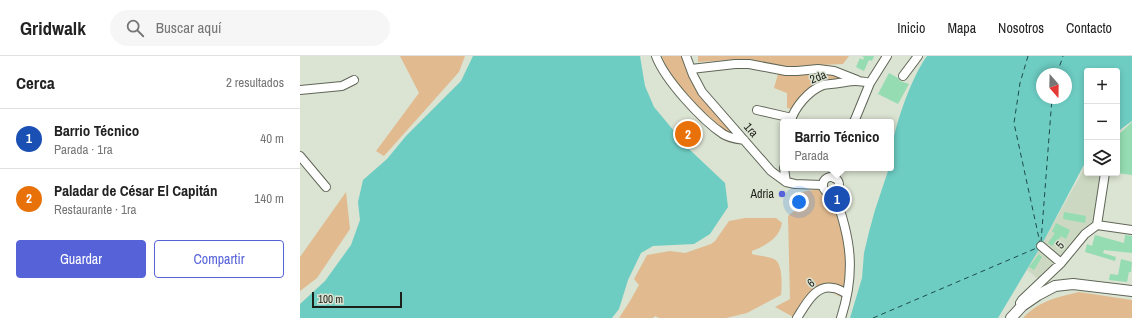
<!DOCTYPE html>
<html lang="es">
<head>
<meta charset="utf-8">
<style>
  :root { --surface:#fff; --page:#f6f6f6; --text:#222; --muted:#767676; --line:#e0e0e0; --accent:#5562d8 }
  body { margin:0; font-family:"Archivo Narrow",sans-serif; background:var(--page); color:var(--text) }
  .controls { position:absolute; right:12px; top:12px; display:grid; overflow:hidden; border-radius:4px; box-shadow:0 2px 6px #0003 }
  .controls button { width:36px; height:36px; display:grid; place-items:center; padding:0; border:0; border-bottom:1px solid var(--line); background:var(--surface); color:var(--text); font:20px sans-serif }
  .compass { position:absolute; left:736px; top:12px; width:36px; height:36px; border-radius:50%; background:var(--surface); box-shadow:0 2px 6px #0003; rotate:160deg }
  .scale { position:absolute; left:12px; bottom:10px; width:90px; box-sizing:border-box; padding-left:4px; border:2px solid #1d201a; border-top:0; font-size:11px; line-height:14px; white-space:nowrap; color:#1d201a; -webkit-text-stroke:3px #dbe3d2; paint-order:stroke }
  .you { position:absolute; left:499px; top:146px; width:14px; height:14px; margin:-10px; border:3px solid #fff; border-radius:50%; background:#1a73e8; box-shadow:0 0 0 6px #1a73e833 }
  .badge { display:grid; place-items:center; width:26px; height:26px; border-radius:50%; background:var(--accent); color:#fff; font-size:13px; font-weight:700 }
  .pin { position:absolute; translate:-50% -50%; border:2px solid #fff; box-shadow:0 1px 4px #0006 }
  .popup { position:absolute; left:480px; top:63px; width:114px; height:52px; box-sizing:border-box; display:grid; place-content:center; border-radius:4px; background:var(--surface); filter:drop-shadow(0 1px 3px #0005); font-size:13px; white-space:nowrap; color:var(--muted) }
  .popup b { font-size:15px; color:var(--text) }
  .popup::after { content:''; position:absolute; left:50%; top:100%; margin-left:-8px; border:8px solid transparent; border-top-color:var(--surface) }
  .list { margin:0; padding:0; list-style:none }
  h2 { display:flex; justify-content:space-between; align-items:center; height:52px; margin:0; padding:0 16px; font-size:17px }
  h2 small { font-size:13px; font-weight:400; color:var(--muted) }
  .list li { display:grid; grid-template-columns:26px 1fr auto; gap:12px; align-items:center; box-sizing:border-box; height:60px; padding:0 16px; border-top:1px solid var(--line) }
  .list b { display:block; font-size:15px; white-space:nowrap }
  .list p { margin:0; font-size:13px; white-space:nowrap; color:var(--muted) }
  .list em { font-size:13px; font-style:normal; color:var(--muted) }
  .actions { display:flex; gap:8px; padding:12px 16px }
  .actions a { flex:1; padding:9px 0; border:1px solid var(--accent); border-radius:4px; text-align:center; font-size:14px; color:var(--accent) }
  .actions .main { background:var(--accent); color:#fff }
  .icon { flex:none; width:22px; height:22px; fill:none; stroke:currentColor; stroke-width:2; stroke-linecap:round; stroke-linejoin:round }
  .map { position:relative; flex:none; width:832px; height:262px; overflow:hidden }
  header { display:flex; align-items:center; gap:24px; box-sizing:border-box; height:56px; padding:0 20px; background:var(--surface); border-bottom:1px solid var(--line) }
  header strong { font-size:19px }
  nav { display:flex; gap:22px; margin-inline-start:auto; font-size:14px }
  .search { width:280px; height:36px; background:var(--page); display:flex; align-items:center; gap:10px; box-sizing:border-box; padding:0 14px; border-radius:22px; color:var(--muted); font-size:15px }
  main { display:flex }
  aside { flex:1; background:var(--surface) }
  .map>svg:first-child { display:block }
</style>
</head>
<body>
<header>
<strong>Gridwalk</strong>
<div class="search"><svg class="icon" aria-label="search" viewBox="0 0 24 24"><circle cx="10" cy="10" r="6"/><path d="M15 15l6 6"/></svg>Buscar aquí</div>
<nav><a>Inicio</a><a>Mapa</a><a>Nosotros</a><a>Contacto</a></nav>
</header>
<main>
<aside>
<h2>Cerca<small>2 resultados</small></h2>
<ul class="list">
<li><span class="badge" style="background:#1a4fb4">1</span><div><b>Barrio Técnico</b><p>Parada · 1ra</p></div><em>40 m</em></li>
<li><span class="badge" style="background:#e8710a">2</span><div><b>Paladar de César El Capitán</b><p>Restaurante · 1ra</p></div><em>140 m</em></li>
</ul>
<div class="actions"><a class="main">Guardar</a><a>Compartir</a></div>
</aside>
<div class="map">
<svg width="832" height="262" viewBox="0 0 832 262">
  <rect width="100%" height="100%" fill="#dbe3d2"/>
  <path fill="#cdd8c2" d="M787 108V117H800V168L742 226 727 214Z"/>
  <path fill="#e1bb8f" d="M100 0H165L159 16 84 100 76 95 119 37Z
    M362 0H384L389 17 433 76V78H429C405 56 371 32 362 0Z
    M398 0H549L543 8 478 11 447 3 398 6Z
    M516 17 536 18 541 22V24L514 29 500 41 492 53 487 52V37L474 32 478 18H490Z
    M519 133 523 139 531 142 542 176 547 208 543 242 529 235 513 234 495 262 475 251 490 243 488 160 494 155 501 136Z
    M46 136 50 173 17 222 0 235V201Z
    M445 162H476L482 167C479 183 466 189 452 195V198C458 200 467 200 474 203 483 207 482 230 481 239L447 257 426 262H359L355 260 353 262H319L330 245 339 229 334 223 347 199 370 195 385 197 411 188 415 185 429 165Z
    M779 236 832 244V262H723C740 244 756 242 779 236Z"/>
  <path fill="#6dcdc3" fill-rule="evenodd" d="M173 0H340L345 30 354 51 390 94 425 127 428 151 410 178 394 188 353 190 341 197 328 224 319 253 312 262H0V248L25 225 51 189 60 164 58 146 63 124 87 103 106 80 161 25Z
    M627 0H832V65L817 76V15H787V103L741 190 698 262H550L562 222 564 197 569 176 575 154 589 112H591C591 105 590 97 592 90 596 66 612 20 627 0ZM742 18H766V42H742Z"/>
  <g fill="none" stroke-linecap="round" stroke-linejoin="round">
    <path stroke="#1f4b47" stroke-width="1" stroke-dasharray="5 4" stroke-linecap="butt" d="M728 0 720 27 714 67 740 187
      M757 18 763 0
      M741 186 752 42
      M573 262 739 191"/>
  </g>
  <path fill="#95dcb2" d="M561 0H574L572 5 569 4 564 15 556 11 560 2 563 4 564 1Z
    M589 17 598 22 600 25 609 28 598 48 578 38Z
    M832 66V119L817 117V80Z
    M764 156 786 160 785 167 763 163Z
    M756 167 770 174 766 183 761 180 755 189 754 188 752 190 748 187 755 177 752 176Z
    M795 179 824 187 825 179 832 180V197L804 194 803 197 816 201 815 205 785 196 787 188 792 190Z
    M739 198 742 201 734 214 729 211Z
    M821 203 832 206 831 216H829L827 226 809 224 810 218 818 219Z"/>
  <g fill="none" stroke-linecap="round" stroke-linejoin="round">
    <defs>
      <path id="minor" d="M356 0C365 24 402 64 423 78 429 82 437 83 444 84
        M386 0 393 19 402 36 471 115 486 126 495 128 522 129
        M391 13 435 8H449L486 15H497L518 13 534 15 557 24
        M603 20 618 0
        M0 34 42 30 54 24
        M457 54 492 62
        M490 66C495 51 508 35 523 29 528 28 534 28 539 27 553 25 556 24 570 27
        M554 66 570 27 587 0
        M0 100 26 131
        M484 112 486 126
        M523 129a8 8 0 1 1 16 0a8 8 0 1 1-16 0Z
        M534 122 538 112
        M534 137C551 182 556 216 541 262
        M797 169 805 117
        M741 190 761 207
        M722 250 720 247 722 244 761 207 785 178 797 169 832 174
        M497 262C505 250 515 228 533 232 538 232 543 236 547 238"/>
      <path id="major" d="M711 262 722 250 738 239 755 230 773 228 832 235"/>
    </defs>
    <use href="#minor" stroke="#5f6657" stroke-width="10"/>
    <use href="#major" stroke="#5f6657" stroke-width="12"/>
    <use href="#minor" stroke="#fff" stroke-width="8"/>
    <use href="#major" stroke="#fff" stroke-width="10"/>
  </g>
  <circle fill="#5562d8" stroke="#dbe3d2" stroke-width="1.5" cx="482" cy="138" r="4"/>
  <g text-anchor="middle" stroke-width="3" stroke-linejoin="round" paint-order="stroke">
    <g font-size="12" fill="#1d201a" stroke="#dbe3d2">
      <text transform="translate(518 21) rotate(-21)" y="4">2da</text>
      <text transform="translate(451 74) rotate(49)" y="4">1ra</text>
      <text transform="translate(760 189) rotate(-50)" y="4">5</text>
      <text transform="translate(511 227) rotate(-35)" y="4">6</text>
    </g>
    <g font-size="12" fill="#1d201a" stroke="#dbe3d2" text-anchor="end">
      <text x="474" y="142">Adria</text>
    </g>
  </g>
</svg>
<div class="controls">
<button>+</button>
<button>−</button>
<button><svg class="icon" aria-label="layers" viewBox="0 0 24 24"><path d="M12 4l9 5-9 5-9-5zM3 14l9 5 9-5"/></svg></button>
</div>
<svg class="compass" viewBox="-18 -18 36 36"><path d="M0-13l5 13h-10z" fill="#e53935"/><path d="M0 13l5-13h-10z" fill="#767676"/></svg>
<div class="scale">100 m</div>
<div class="you"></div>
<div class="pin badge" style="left:537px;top:143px;background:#1a4fb4">1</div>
<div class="popup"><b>Barrio Técnico</b>Parada</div>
<div class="pin badge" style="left:388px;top:78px;background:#e8710a">2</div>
</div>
</main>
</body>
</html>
